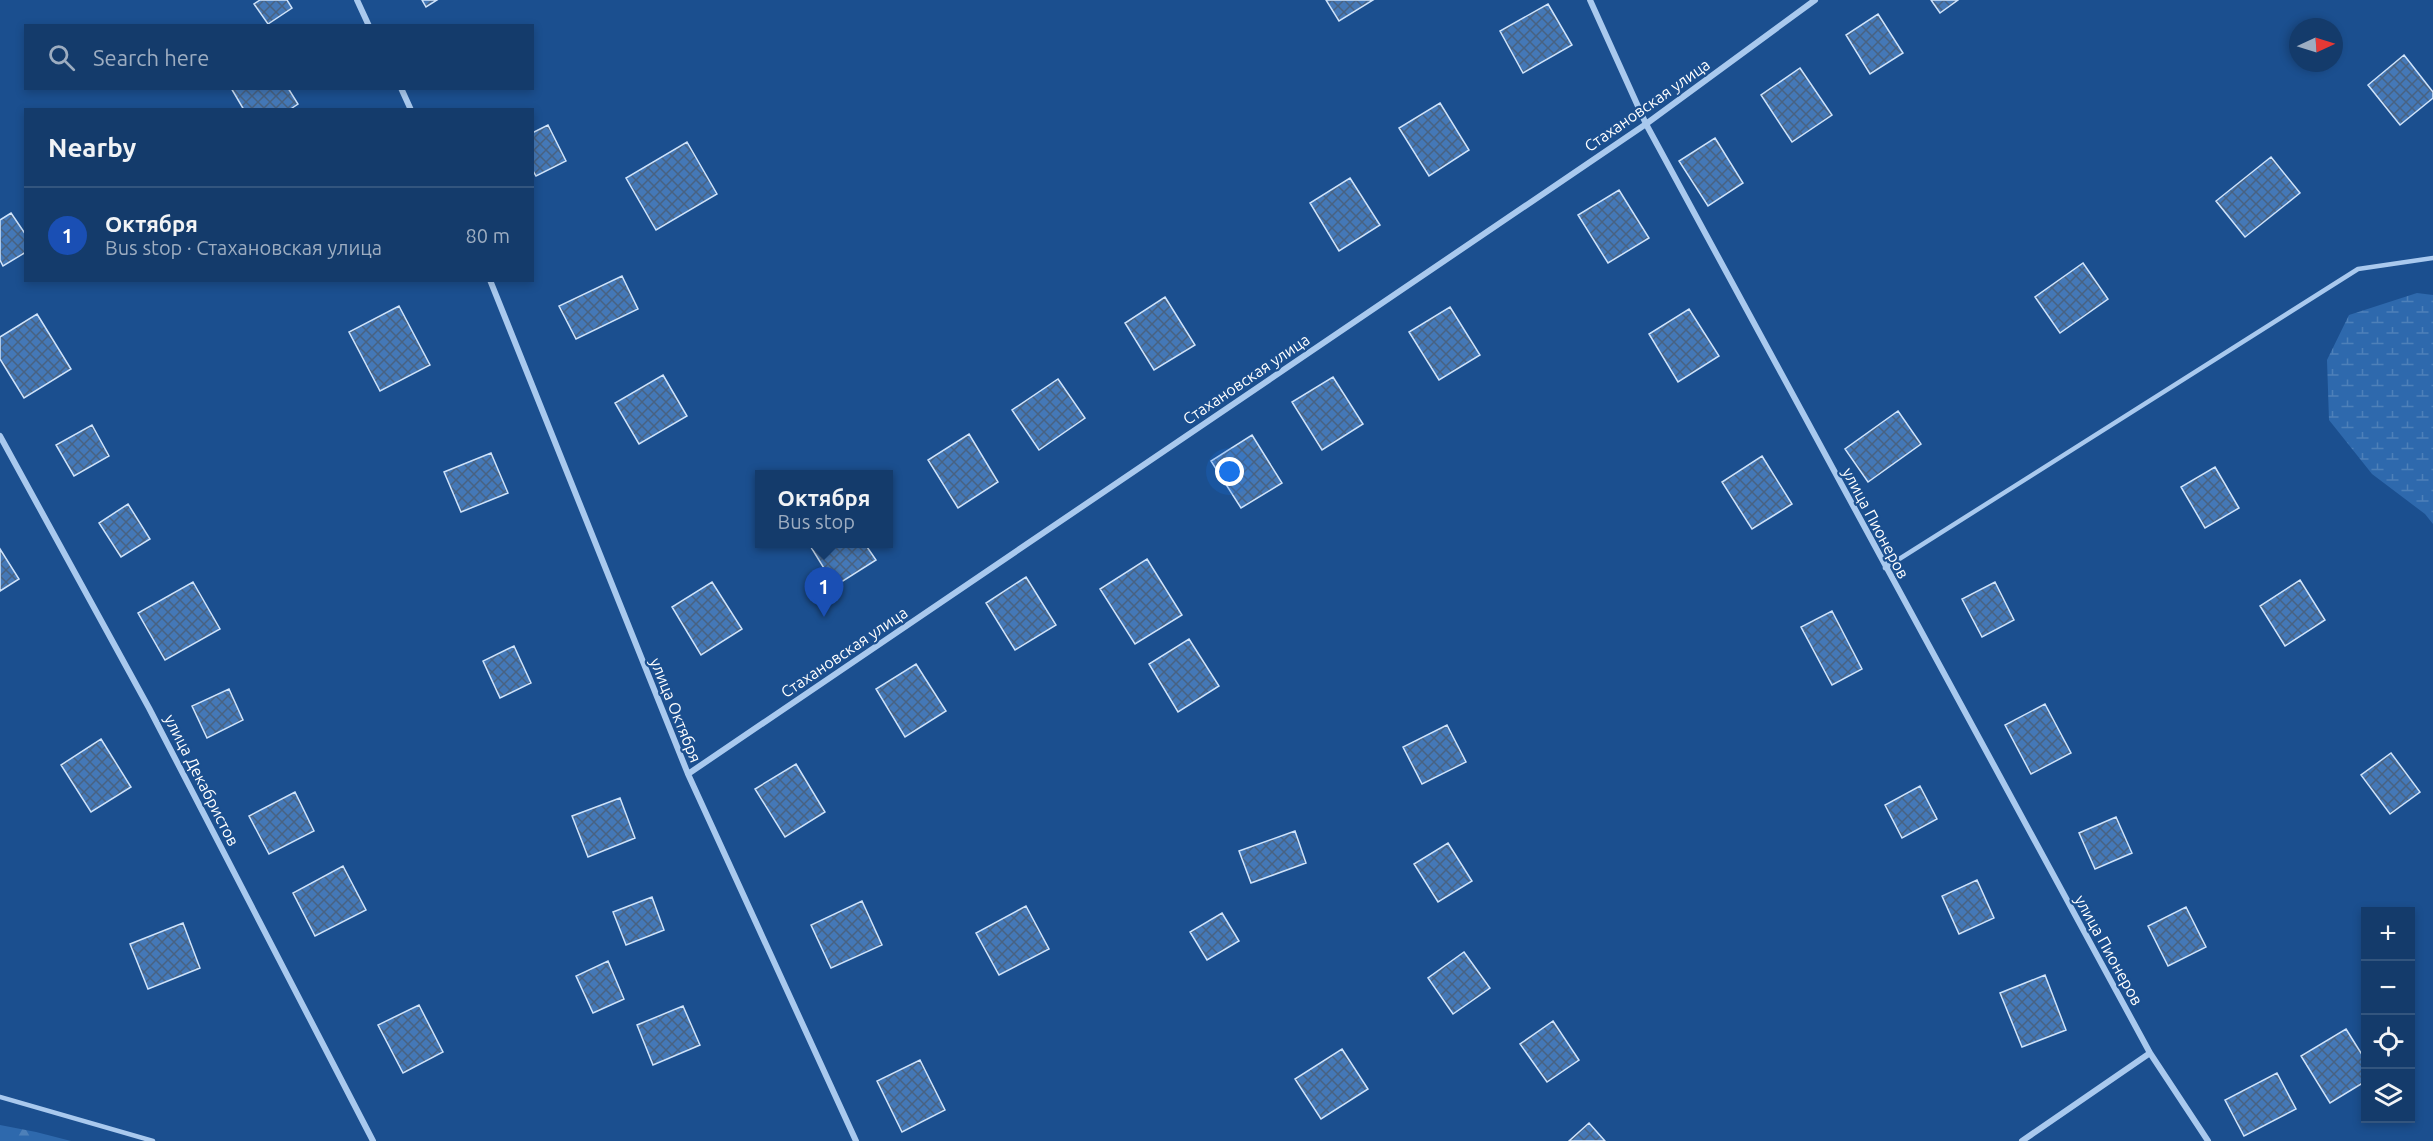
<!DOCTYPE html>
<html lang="en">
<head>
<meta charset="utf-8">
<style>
  :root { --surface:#143b6b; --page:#1d4271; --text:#f1f3f6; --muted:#9dadc1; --line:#33557e; --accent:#e69b98 }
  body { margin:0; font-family:Ubuntu,sans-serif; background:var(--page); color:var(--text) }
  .controls { position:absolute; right:18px; bottom:18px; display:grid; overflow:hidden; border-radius:0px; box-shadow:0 3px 9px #0003 }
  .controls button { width:54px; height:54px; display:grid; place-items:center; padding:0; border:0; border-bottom:2px solid var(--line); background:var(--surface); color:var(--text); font:30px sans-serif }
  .compass { position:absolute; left:2289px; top:18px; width:54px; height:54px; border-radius:50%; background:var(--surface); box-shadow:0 3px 9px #0003; rotate:86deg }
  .you { position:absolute; left:1230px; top:472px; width:21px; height:21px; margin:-15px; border:4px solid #fff; border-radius:50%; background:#1a73e8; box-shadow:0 0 0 9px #1a73e833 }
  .badge { display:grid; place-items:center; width:39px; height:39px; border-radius:50%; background:var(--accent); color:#fff; font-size:20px; font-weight:700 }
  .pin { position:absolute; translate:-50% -50px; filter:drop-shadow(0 2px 3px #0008) }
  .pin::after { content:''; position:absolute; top:32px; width:21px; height:18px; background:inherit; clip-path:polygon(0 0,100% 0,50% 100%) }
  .popup { position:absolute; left:755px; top:470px; width:138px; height:78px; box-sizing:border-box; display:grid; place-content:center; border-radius:0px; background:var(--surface); filter:drop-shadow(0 2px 4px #0005); font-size:20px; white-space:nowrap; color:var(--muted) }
  .popup b { font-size:22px; color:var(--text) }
  .popup::after { content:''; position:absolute; left:50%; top:100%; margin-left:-12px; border:12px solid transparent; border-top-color:var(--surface) }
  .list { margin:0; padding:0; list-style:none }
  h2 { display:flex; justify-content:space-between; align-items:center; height:78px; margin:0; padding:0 24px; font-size:26px }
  h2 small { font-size:20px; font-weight:400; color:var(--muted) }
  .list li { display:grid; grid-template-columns:39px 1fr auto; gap:18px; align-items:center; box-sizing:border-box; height:96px; padding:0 24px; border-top:2px solid var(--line) }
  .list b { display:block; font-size:22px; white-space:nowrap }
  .list p { margin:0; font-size:20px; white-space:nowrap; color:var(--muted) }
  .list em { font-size:20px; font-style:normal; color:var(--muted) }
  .icon { flex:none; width:33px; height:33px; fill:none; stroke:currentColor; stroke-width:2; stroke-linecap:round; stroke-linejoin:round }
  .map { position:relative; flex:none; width:2433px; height:1141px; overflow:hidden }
  .search { position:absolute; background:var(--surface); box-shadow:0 3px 9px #0003; left:24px; top:24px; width:510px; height:66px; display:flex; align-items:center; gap:15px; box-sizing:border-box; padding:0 21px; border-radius:0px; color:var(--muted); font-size:22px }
  .panel { position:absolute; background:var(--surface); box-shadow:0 3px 9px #0003; left:24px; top:108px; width:510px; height:174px; border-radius:0px }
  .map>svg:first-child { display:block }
</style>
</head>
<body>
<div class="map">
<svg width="2433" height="1141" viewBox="0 0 2433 1141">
  <defs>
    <pattern id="forest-firs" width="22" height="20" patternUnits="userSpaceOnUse" patternTransform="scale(1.5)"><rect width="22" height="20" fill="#2e69ad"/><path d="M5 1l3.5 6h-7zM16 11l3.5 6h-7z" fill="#4d80b9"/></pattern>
    <pattern id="wetland-marsh" width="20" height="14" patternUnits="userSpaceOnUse" patternTransform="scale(1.5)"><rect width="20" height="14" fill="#2e69ad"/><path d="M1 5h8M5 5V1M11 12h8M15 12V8" fill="none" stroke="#4d80b9"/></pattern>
    <pattern id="building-cross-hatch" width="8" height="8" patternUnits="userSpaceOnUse" patternTransform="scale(1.5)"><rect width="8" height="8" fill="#4478b7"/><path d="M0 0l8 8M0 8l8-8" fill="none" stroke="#486282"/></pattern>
  </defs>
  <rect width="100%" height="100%" fill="#1b4f8f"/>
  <path fill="url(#forest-firs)" d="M0 1125 36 1132 71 1141H0Z"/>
  <path fill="url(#wetland-marsh)" d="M2417 293 2433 295V524L2425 514 2372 474 2329 420 2327 360 2349 315Z"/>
  <path fill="url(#building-cross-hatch)" stroke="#cfe3fa" stroke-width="1.5" d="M260 0H287L292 8 268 24 254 4Z
    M422 0H437L426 7Z
    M1326 0H1373L1339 21Z
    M1931 0H1958L1940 13Z
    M1548 4 1572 45 1523 73 1500 31Z
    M1878 14 1903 53 1870 74 1846 35Z
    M2404 55 2433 92V98L2400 125 2368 85Z
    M1800 68 1832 115 1792 142 1761 95Z
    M231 88H288L298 104 289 110H244Z
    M1440 103 1469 150 1429 176 1399 128Z
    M548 125 566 161 536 176 532 169V133Z
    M1715 138 1743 183 1708 206 1679 161Z
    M687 142 717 194 656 230 626 178Z
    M2271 157 2300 193 2245 237 2216 201Z
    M1350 178 1380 225 1339 251 1310 203Z
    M1619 190 1649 238 1608 263 1578 215Z
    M11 213 26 235V252L3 266 0 260V220Z
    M2083 263 2108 299 2060 333 2035 297Z
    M622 276 638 309 576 339 559 306Z
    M1165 297 1195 345 1154 370 1125 323Z
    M399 306 430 365 380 391 349 332Z
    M1450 307 1480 355 1439 380 1409 332Z
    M1689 309 1719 356 1678 382 1649 334Z
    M37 314 71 369 24 398 0 359V337Z
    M663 375 687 416 639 444 615 403Z
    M1333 377 1363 424 1322 450 1292 402Z
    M1058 379 1085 418 1039 450 1012 410Z
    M1898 411 1921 444 1868 482 1845 449Z
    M92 425 109 456 74 476 56 445Z
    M969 434 998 482 958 508 928 460Z
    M1252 435 1282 483 1241 508 1211 461Z
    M491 453 508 493 461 512 444 472Z
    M1762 456 1792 504 1752 529 1722 482Z
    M2215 467 2239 508 2205 528 2181 487Z
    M128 504 150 539 121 557 99 523Z
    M809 544H865L876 560 835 586Z
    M0 549 19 579 0 591Z
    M1147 559 1182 615 1135 644 1100 589Z
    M1026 577 1056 625 1015 650 986 603Z
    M2300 580 2325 620 2285 646 2260 606Z
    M193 582 220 629 165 660 138 613Z
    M712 582 742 629 701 655 672 607Z
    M1995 582 2014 620 1982 637 1962 599Z
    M1832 611 1862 669 1832 685 1801 627Z
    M1189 639 1219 686 1178 712 1149 664Z
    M514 646 531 683 500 698 483 661Z
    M916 664 946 711 905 737 876 689Z
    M229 689 243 720 207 738 192 706Z
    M2045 704 2071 753 2031 774 2005 725Z
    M1447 725 1466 762 1422 784 1403 747Z
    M101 739 131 787 91 812 61 765Z
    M2391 753 2420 792 2390 814 2361 775Z
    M796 764 825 812 785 837 755 789Z
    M1920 786 1937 819 1902 838 1885 805Z
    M295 792 314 831 269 854 249 816Z
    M620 798 635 838 588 857 572 816Z
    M2116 817 2132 853 2095 869 2079 833Z
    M1295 831 1306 863 1251 883 1239 851Z
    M1448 843 1472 881 1438 902 1414 864Z
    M343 866 366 910 315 936 293 893Z
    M1977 880 1994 918 1959 934 1942 896Z
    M652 897 664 930 626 945 613 912Z
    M862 901 882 945 831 968 811 925Z
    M1026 906 1049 949 999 975 976 933Z
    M2186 907 2206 947 2168 966 2148 926Z
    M1222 913 1239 941 1207 960 1190 932Z
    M183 923 200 968 148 989 130 944Z
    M1464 952 1490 988 1453 1014 1428 978Z
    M608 961 624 999 593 1013 576 976Z
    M2045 975 2066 1030 2022 1047 2000 993Z
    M419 1005 443 1052 403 1073 378 1025Z
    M683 1006 700 1045 653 1065 637 1025Z
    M1553 1021 1579 1060 1547 1082 1520 1044Z
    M2346 1029 2366 1061V1081L2330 1103 2301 1056Z
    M1342 1049 1368 1089 1321 1119 1295 1079Z
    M920 1060 945 1110 902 1132 877 1081Z
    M2277 1073 2296 1109 2244 1136 2225 1100Z
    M1589 1123 1605 1141H1569Z"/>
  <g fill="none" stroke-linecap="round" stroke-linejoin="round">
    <path stroke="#a9c9ee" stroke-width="4.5" d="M1885 568 2358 269 2433 258
      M0 1097 153 1141"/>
    <path stroke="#a9c9ee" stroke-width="6" d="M357 0 369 26
      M1590 0 1646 124 2150 1053
      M401 88 411 110
      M490 280 688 774 856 1141
      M0 436 149 708 373 1141
      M688 774 1646 124 1815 0
      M2022 1141 2150 1053 2208 1141"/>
  </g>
  <g text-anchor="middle" stroke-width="4.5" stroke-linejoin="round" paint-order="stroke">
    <g font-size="16" fill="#fff" stroke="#1b4f8f">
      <text transform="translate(1647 105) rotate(-35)" y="6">Стахановская улица</text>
      <text transform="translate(1246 379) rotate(-34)" y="6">Стахановская улица</text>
      <text transform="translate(1876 523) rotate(62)" y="6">улица Пионеров</text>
      <text transform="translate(844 652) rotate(-34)" y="6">Стахановская улица</text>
      <text transform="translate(676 710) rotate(68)" y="6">улица Октября</text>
      <text transform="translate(202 780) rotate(63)" y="6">улица Декабристов</text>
      <text transform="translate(2109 950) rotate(61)" y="6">улица Пионеров</text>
    </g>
  </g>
</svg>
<div class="controls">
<button>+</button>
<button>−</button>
<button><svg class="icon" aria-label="locate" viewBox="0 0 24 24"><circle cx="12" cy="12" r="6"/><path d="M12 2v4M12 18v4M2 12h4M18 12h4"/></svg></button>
<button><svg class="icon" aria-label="layers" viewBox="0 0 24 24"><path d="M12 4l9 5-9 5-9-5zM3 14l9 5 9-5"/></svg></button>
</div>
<svg class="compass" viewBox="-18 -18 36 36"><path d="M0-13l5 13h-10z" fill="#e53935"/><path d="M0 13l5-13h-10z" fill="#9dadc1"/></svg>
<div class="you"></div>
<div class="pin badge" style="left:824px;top:617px;background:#1a4fb4">1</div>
<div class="popup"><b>Октября</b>Bus stop</div>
<div class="search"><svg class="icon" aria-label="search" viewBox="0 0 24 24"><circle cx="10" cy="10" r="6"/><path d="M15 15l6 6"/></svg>Search here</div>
<section class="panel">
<h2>Nearby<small></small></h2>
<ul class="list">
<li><span class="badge" style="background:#1a4fb4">1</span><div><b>Октября</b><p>Bus stop · Стахановская улица</p></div><em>80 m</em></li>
</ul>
</section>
</div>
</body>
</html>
